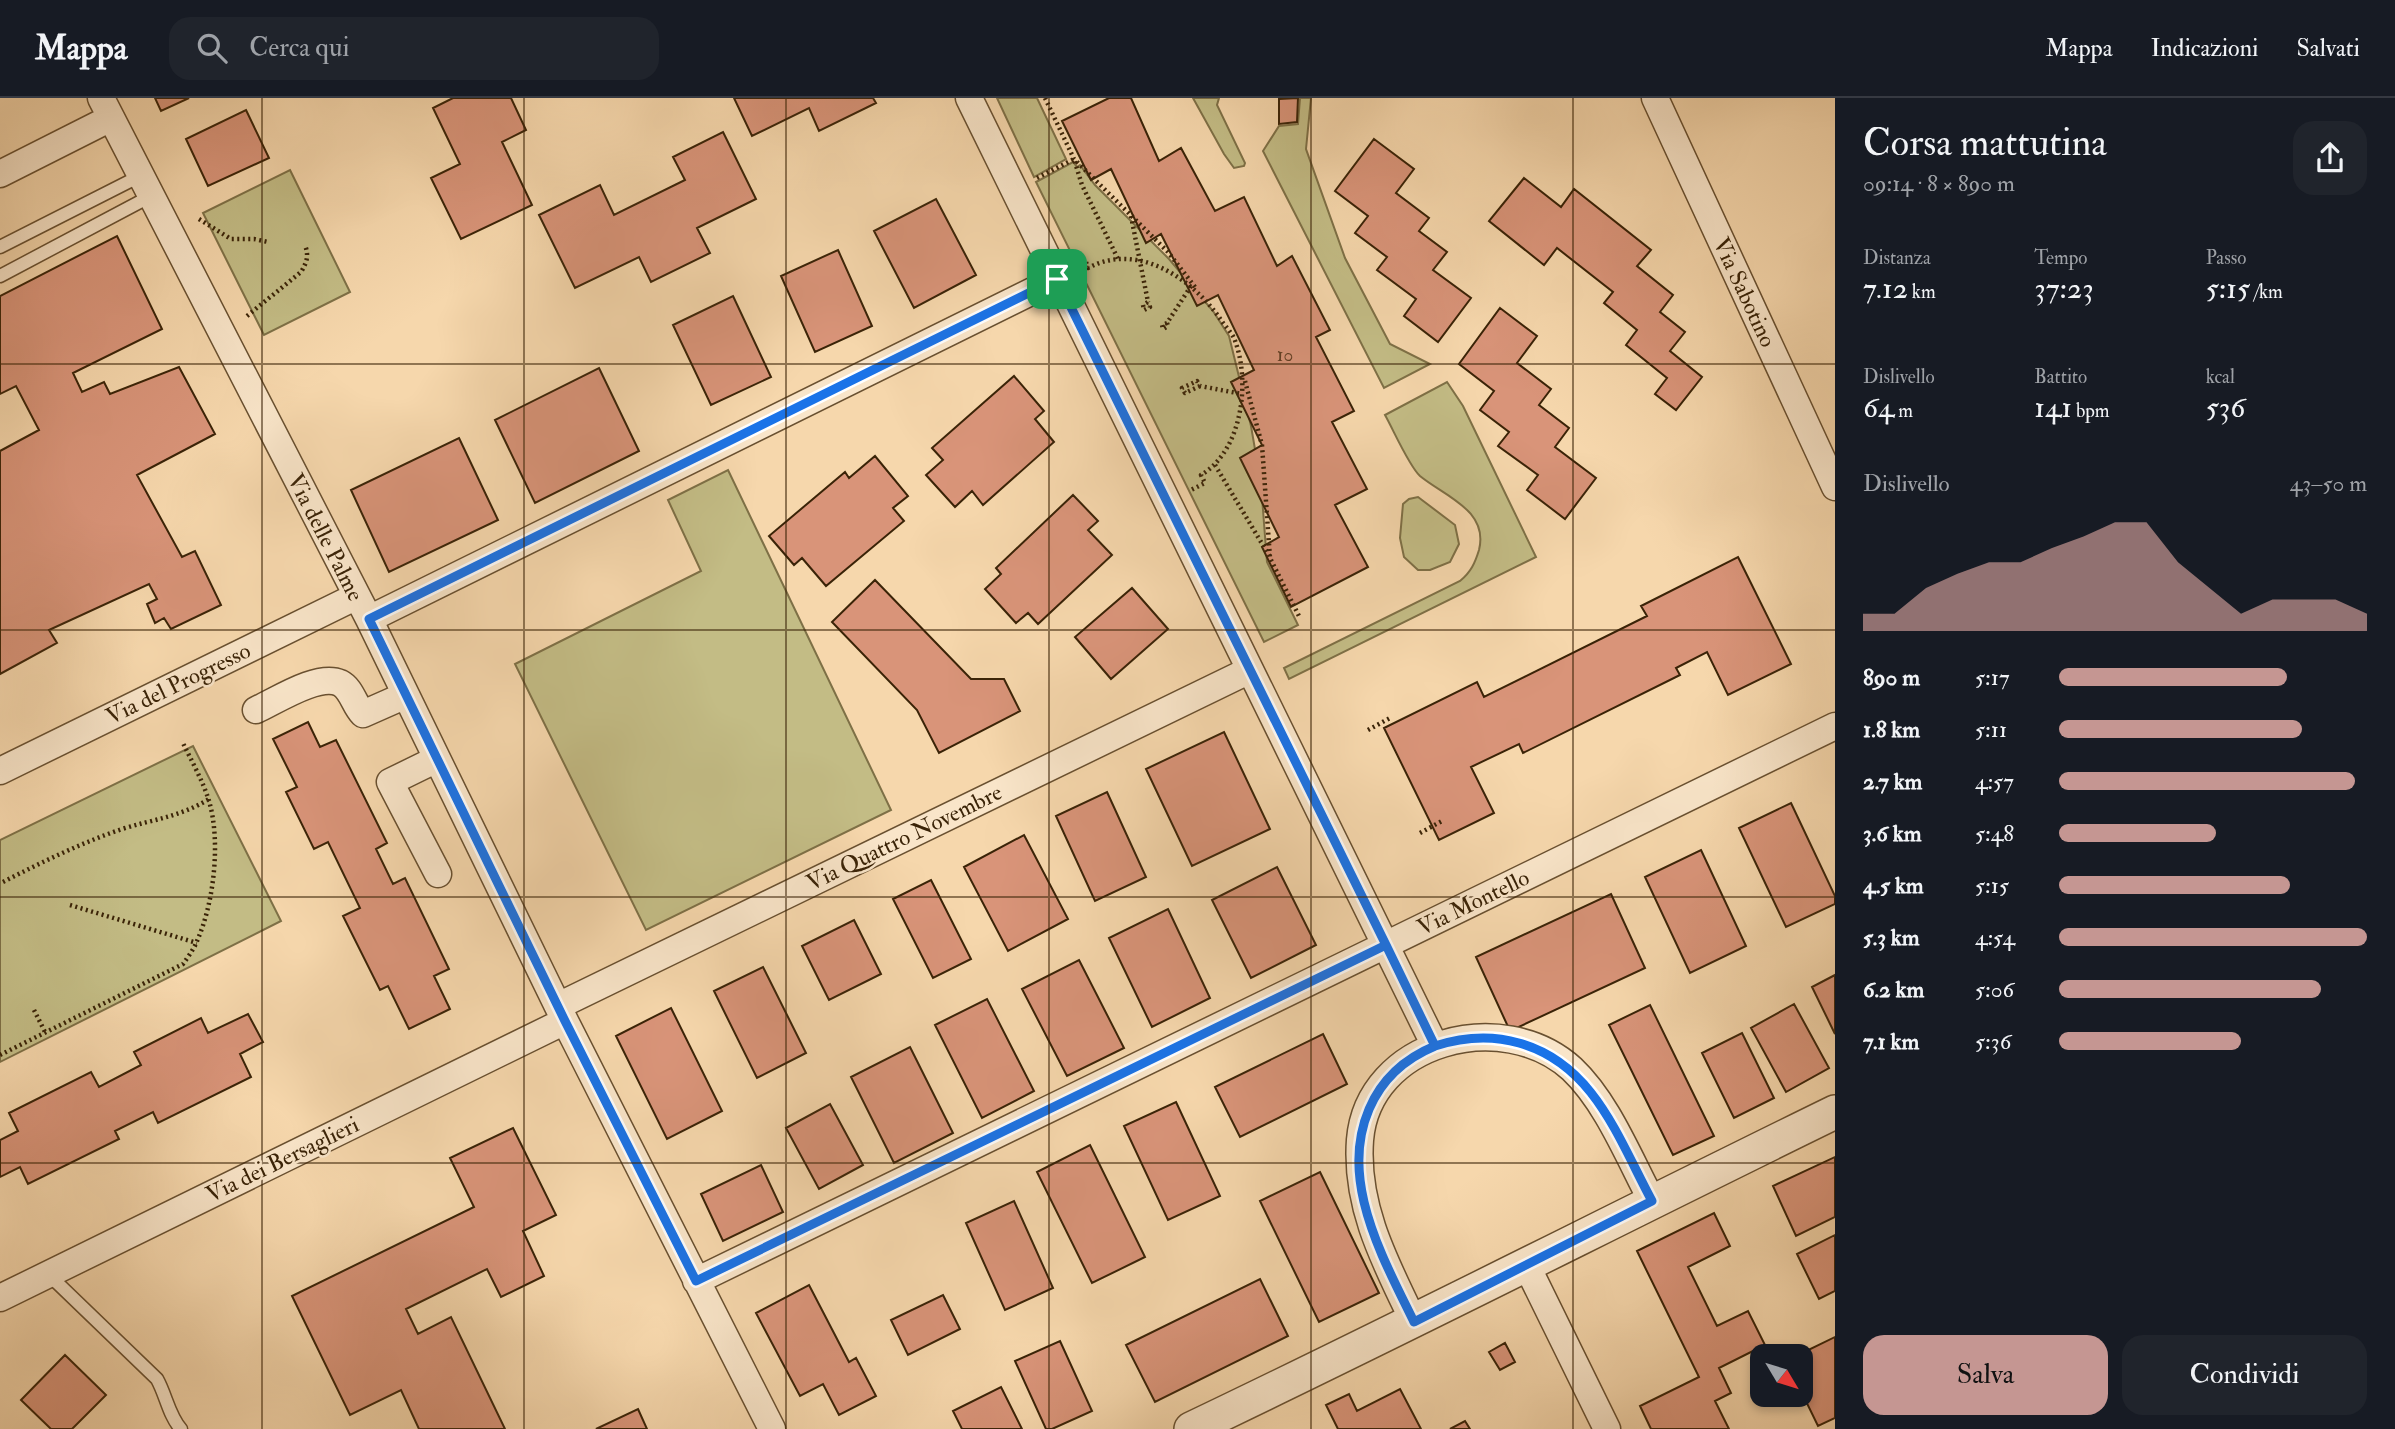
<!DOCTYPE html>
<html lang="it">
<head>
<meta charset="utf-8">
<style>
  body { margin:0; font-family:"IM FELL Double Pica",serif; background:#20242c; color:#f1f3f6; height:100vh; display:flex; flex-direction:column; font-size:26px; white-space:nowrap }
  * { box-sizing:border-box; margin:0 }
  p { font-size:23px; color:#9ea1a6 }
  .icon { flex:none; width:38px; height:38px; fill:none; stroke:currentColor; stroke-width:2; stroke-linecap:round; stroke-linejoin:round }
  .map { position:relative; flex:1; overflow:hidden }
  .details { display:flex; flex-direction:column; background:#171b24; width:560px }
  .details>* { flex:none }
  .needle { width:46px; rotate:128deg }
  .tools { position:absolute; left:1750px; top:1246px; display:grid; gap:14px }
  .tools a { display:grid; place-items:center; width:63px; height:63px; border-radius:14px; background:#171b24; box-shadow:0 4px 10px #0003; font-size:35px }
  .pin { position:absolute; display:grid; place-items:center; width:60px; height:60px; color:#fff; margin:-30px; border-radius:14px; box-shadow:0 4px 10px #0006 }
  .round { display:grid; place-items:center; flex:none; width:74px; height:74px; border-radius:21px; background:#20242c }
  .headline { display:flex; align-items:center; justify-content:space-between; height:119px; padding:0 28px }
  h1 { font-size:38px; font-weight:600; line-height:52px }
  .stats { display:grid; grid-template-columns:repeat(3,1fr); gap:10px; height:119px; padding:7px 28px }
  .stats div { display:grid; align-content:center }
  .stats b { font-size:30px; font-weight:600 }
  .stats small { font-size:19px; font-weight:400 }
  .stats p { font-size:19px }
  .chart { height:196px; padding:14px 28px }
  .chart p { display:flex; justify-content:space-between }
  .chart svg { width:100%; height:126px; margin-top:7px; fill:#c59692; opacity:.7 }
  .primary-button { display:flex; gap:14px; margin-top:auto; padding:14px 28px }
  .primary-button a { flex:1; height:80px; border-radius:21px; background:#c59692; color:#111; font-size:28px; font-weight:600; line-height:80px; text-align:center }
  .primary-button a+a { background:#20242c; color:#f1f3f6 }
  ul { padding:0 28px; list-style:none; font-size:23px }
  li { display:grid; grid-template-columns:112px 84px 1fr; align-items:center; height:52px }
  li i { height:18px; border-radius:9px; background:#c59692 }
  header { display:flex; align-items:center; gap:42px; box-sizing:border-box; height:98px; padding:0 35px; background:#171b24; border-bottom:2px solid #363941 }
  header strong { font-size:33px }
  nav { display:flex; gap:38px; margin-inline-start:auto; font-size:24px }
  .search { width:490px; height:63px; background:#20242c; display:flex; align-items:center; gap:18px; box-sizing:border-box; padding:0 24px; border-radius:21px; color:#9ea1a6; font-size:26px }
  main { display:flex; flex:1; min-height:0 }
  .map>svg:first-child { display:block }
  .green { fill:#c3bc85; stroke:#7e7046; stroke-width:2 }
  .building { fill:#d99479; stroke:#3a2307; stroke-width:2 }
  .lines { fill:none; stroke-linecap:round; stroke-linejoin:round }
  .service-casing { stroke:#695030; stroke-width:15 }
  .minor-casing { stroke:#695030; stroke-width:29 }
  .tertiary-casing { stroke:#695030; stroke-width:36 }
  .path { stroke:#3a2307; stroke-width:4.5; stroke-dasharray:2 3.5; stroke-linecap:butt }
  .service { stroke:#f9e5c9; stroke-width:12 }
  .minor { stroke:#f9e5c9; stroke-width:26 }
  .tertiary { stroke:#f9e5c9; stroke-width:33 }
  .route-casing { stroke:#fff; stroke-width:14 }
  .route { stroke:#1a73e8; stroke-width:9 }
  .grid { fill:none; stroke:#3a2307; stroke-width:2; stroke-opacity:0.55 }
  .labels { text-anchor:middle; stroke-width:5; stroke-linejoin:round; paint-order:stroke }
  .number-label { font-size:19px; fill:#623f24 }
  .street-label { font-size:23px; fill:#3a2307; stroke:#f9e5c9 }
</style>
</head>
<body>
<header>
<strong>Mappa</strong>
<div class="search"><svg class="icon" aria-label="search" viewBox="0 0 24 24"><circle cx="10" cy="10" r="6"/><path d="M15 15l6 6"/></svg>Cerca qui</div>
<nav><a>Mappa</a><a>Indicazioni</a><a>Salvati</a></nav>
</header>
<main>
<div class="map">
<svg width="1835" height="1331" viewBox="0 0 1835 1331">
  <rect width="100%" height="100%" fill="#f6d7ac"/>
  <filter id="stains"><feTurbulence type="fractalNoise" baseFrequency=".00286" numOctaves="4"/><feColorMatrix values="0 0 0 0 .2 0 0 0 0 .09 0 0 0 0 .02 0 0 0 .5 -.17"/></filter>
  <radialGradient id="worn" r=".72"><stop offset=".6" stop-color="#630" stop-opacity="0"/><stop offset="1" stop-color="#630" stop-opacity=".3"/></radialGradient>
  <path class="green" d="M997,0h40l29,61 -32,18z
    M1193,0h26l-2,7 28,58 -1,3 -10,2 -10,-14z
    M1300,0h11l-5,51 39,109 45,86 40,20 -46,24 -121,-237 16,-25 19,-2z
    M1073,64l4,5 3,-2 15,20 74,74 44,52 16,25 22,90 10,58 6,78 31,63 -34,17 -228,-460z
    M290,72l60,122 -86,43 -61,-122z
    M1447,284l16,24 73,151 -247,122 -5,-11 176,-87c11,-9 15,-18 19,-31 10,-40 -35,-54 -59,-74 -11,-10 -27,-47 -35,-61z
    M728,372l163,340 -245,120 -131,-266 186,-93 -33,-71z
    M1418,399l37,28 4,19 -9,18 -20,8h-12l-14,-13 -4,-19 3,-34 6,-5z
    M193,648l88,175 -281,141v-222z"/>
  <path class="building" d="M155,0h34l-28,13z
    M453,0h58l15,32 -24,12 30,63 -71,34 -30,-61 29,-14 -27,-56z
    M734,0h139l3,5 -57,28 -10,-23 -57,28z
    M1109,0h22l28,63 22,-13 34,63 29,-14 33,69 15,-10 38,74 -14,7 38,74 -22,11 35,67 -32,16 33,62 -77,40 -29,-60 17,-10 -39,-79 22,-13 -31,-63 23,-12 -36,-75 -21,11 -36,-72 -15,9 -35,-74 -20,11 -29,-59z
    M1298,0l-1,24 -18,2v-25z
    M246,12l23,48 -61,28 -22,-47z
    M723,34l33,67 -59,29 13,25 -59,29 -12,-25 -64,31 -36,-73 61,-30 14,30 71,-35 -12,-23z
    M1374,41l40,30 -18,24 33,25 -10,13 28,21 -14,18 38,28 -33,44 -34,-26 12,-17 -39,-29 10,-13 -32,-24 13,-17 -33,-25z
    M1524,80l37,29 13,-18 77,61 -14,16 36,29 -13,17 25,20 -15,19 32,26 -26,33 -21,-16 12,-16 -41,-33 11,-15 -33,-27 9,-11 -56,-44 -13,17 -55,-44z
    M936,101l40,76 -62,33 -40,-77z
    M117,138l45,93 -89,44 9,19 22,-10 6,12 69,-27 36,67 -78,41 45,82 13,-6 26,54 -50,24 -7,-11 -9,5 -8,-19 10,-5 -8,-15 -100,46 8,13 -57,31v-223l39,-21 -23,-44 -16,8v-98z
    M838,152l34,76 -57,26 -34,-76z
    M733,198l38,81 -60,28 -38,-80z
    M1500,210l37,28 -20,27 34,26 -12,16 30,23 -14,19 41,31 -31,41 -38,-29 11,-15 -40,-29 11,-14 -29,-22 14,-19 -35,-27z
    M599,270l40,83 -104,52 -40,-83z
    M1014,278l30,35 -9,8 19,23 -71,63 -11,-14 -17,16 -29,-32 17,-15 -11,-12z
    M459,340l39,82 -109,52 -38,-82z
    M875,358l33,40 -15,12 11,13 -78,65 -24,-28 -8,7 -25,-29 76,-64 4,6z
    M1073,397l25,26 -10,9 24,25 -74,69 -10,-11 -12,10 -31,-34 16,-15 -5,-6z
    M1738,459l53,107 -63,31 -21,-43 -31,16 4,7 -157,78 -4,-9 -48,23 23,46 -55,27 -55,-112 93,-46 7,15 163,-81 -6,-10z
    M875,482l96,99h33l16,32 -81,42 -22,-43 -85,-88z
    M1132,490l36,41 -57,50 -36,-42z
    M308,624l12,25 16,-7 51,103 -11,6 17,35 12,-6 44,91 -15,7 16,33 -41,20 -21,-43 -8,4 -37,-74 17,-8 -32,-66 -14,7 -28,-57 11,-5 -24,-48z
    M1224,634l46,97 -78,37 -46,-97z
    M1107,694l39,85 -51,24 -39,-85z
    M1791,705l44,93v8l-49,23 -47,-99z
    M1024,737l44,84 -60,32 -44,-84z
    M1701,752l45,96 -56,27 -45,-96z
    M1277,769l39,78 -65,33 -39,-78z
    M931,782l40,79 -38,19 -40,-79z
    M1611,796l34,74 -135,63 -34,-74z
    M1168,811l42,89 -58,29 -43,-89z
    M854,822l27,54 -52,26 -27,-54z
    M1079,862l45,88 -57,28 -45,-87z
    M763,869l43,86 -49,25 -43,-87z
    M1835,877v59l-23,-47z
    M987,901l47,92 -52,27 -47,-93z
    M1794,906l35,64 -43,24 -35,-64z
    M1650,907l64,131 -41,19 -64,-130z
    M671,910l51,103 -55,28 -51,-103z
    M248,916l15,28 -23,12 11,23 -93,46 -5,-11 -38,19 4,8 -91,45 -8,-17 -20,10v-37l18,-9 -9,-18 82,-41 8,15 42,-22 -7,-13 67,-34 7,15z
    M1742,935l32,65 -40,20 -32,-65z
    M1323,936l24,50 -107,53 -25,-50z
    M910,949l43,86 -59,30 -43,-86z
    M1176,1004l44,94 -52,24 -44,-94z
    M830,1006l33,61 -44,24 -33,-61z
    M513,1030l43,87 -33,16 21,45 -43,21 -14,-28 -81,40 12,25 33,-17 54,112h-86l-18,-39 -51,25 -58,-119 182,-89 -24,-49z
    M1090,1047l55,112 -53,26 -55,-111z
    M1835,1059v60l-39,19 -23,-50z
    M761,1067l22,47 -60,29 -22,-47z
    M1320,1074l59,121 -60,29 -59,-121z
    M1014,1103l39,87 -48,22 -39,-87z
    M1714,1115l16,33 -42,21 29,59 31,-15 17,34 -46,23 12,25 -16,8 14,28h-78l-11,-23 59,-29 -62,-126z
    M1835,1137v56l-16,8 -22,-45z
    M1260,1181l28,57 -133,66 -29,-57z
    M809,1187l40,77 7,-4 20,38 -37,19 -16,-31 -23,12 -44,-83z
    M943,1197l17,34 -52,26 -17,-35z
    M1835,1239v81l-17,8 -17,-35v-35h-5z
    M1060,1243l32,70 -40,18h-6l-31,-68z
    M1505,1245l10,19 -15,8 -11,-18z
    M65,1257l41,40 -34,34h-21l-30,-29z
    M1001,1289l21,42h-60l-9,-18z
    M1400,1291l21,40h-83l-12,-24 23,-11 8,17z
    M638,1311l9,20h-51z
    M1465,1323l5,8h-20z"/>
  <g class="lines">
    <defs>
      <path id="service" d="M0,149l140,-71
        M0,178l151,-80
        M47,1175l110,106c9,16 12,37 24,50"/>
      <path id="minor" d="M101,0l268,521 196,402 207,408
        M969,0l466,948
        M1655,0l180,389
        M0,76l111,-56
        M369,521l688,-340
        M256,612c20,-9 62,-37 84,-27 12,6 14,22 23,31l43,-19
        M437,661l-47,23 48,92
        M0,673l357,-175
        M558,908l692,-336
        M1526,1166l81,165
        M696,1183l1139,-555
        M0,1200l565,-277
        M1414,1224c-28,-58 -59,-115 -54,-182 8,-99 143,-134 212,-71 35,33 57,89 80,132"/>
      <path id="tertiary" d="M1191,1331c216,-103 429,-212 644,-317"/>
    </defs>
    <use href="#service" class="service-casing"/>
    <use href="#minor" class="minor-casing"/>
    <use href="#tertiary" class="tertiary-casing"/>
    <path class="path" d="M1045,0l29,61 94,93 27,35
      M1037,80l37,-19 8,26 36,74
      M1131,118l17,86 -5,3 1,5 6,-3 -2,-5
      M199,121l32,20h23l14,3
      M1081,166l5,-2 2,6c50,-27 105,11 133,52 4,6 10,12 13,18 17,42 9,112 -33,137l4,8 -14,7
      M247,218l54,-44c6,-10 8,-16 4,-27
      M1167,225l1,3 -5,3 -1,-4 5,-2 24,-37
      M1245,283l17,64 8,113 29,58
      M1200,288l-15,7 -3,-5 15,-7 3,5 42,8
      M1215,367l55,92
      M1368,632l22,-12
      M1420,735l22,-12
      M3,784c39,-20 78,-39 119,-53 32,-10 58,-12 87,-30
      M70,807l127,38
      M34,912l11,22
      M0,957l183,-91c5,-7 11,-15 14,-23 17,-38 24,-100 12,-140 -6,-20 -18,-41 -27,-60"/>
    <use href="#service" class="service"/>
    <use href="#minor" class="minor"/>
    <use href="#tertiary" class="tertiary"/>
  </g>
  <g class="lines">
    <defs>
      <path id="route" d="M1057,181l-688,340 196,402 131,260 690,-336 49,101c-65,27 -87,89 -71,156 10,42 31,81 50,120l238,-121c-34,-63 -58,-137 -133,-158 -28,-8 -56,-6 -84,3l-49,-101 -329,-666"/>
    </defs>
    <use href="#route" class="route-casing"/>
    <use href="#route" class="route"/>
  </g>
  <path class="grid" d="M262,0v1331M524,0v1331M786,0v1331M1049,0v1331M1311,0v1331M1573,0v1331M0,266h1835M0,532h1835M0,799h1835M0,1065h1835"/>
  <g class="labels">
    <g class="number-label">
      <text x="1285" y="263">10</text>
    </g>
    <g class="street-label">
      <text transform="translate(1745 194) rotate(65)" y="8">Via Sabotino</text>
      <text transform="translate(326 439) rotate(63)" y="8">Via delle Palme</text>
      <text transform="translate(178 585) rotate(-26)" y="8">Via del Progresso</text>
      <text transform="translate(904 739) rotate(-26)" y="8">Via Quattro Novembre</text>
      <text transform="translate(1473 804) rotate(-26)" y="8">Via Montello</text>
      <text transform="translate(282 1061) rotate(-26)" y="8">Via dei Bersaglieri</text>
    </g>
  </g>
  <rect width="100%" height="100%" filter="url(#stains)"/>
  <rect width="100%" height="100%" fill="url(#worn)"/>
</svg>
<div class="tools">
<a><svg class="needle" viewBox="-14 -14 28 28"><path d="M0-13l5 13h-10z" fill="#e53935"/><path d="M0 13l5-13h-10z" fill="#9ea1a6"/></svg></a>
</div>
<div class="pin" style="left:1057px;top:181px;background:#1e9e55"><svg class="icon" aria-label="arrive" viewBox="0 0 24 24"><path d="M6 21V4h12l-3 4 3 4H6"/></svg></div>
</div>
<section class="details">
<div class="headline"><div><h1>Corsa mattutina</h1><p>09:14 · 8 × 890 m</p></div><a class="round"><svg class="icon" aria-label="share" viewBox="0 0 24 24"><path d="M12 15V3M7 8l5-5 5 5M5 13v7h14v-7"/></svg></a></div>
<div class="stats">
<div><p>Distanza</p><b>7.12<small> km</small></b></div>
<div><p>Tempo</p><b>37:23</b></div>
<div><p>Passo</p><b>5:15<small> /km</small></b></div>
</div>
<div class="stats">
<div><p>Dislivello</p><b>64<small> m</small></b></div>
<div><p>Battito</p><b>141<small> bpm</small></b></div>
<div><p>kcal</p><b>536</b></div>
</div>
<div class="chart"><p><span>Dislivello</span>43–50 m</p>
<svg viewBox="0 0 160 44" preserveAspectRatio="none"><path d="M0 44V38L10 38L20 29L30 24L40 20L50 20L60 15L70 11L80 6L90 6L100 20L110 29L120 38L130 33L140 33L150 33L160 38V44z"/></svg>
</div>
<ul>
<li><b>890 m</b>5:17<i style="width:74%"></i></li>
<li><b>1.8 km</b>5:11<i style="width:79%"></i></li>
<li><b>2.7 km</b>4:57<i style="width:96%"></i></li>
<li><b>3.6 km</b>5:48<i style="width:51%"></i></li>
<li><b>4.5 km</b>5:15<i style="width:75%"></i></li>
<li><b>5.3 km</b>4:54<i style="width:100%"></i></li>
<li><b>6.2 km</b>5:06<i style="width:85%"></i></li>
<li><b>7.1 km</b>5:36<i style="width:59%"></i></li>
</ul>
<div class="primary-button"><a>Salva</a><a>Condividi</a></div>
</section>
</main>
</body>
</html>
